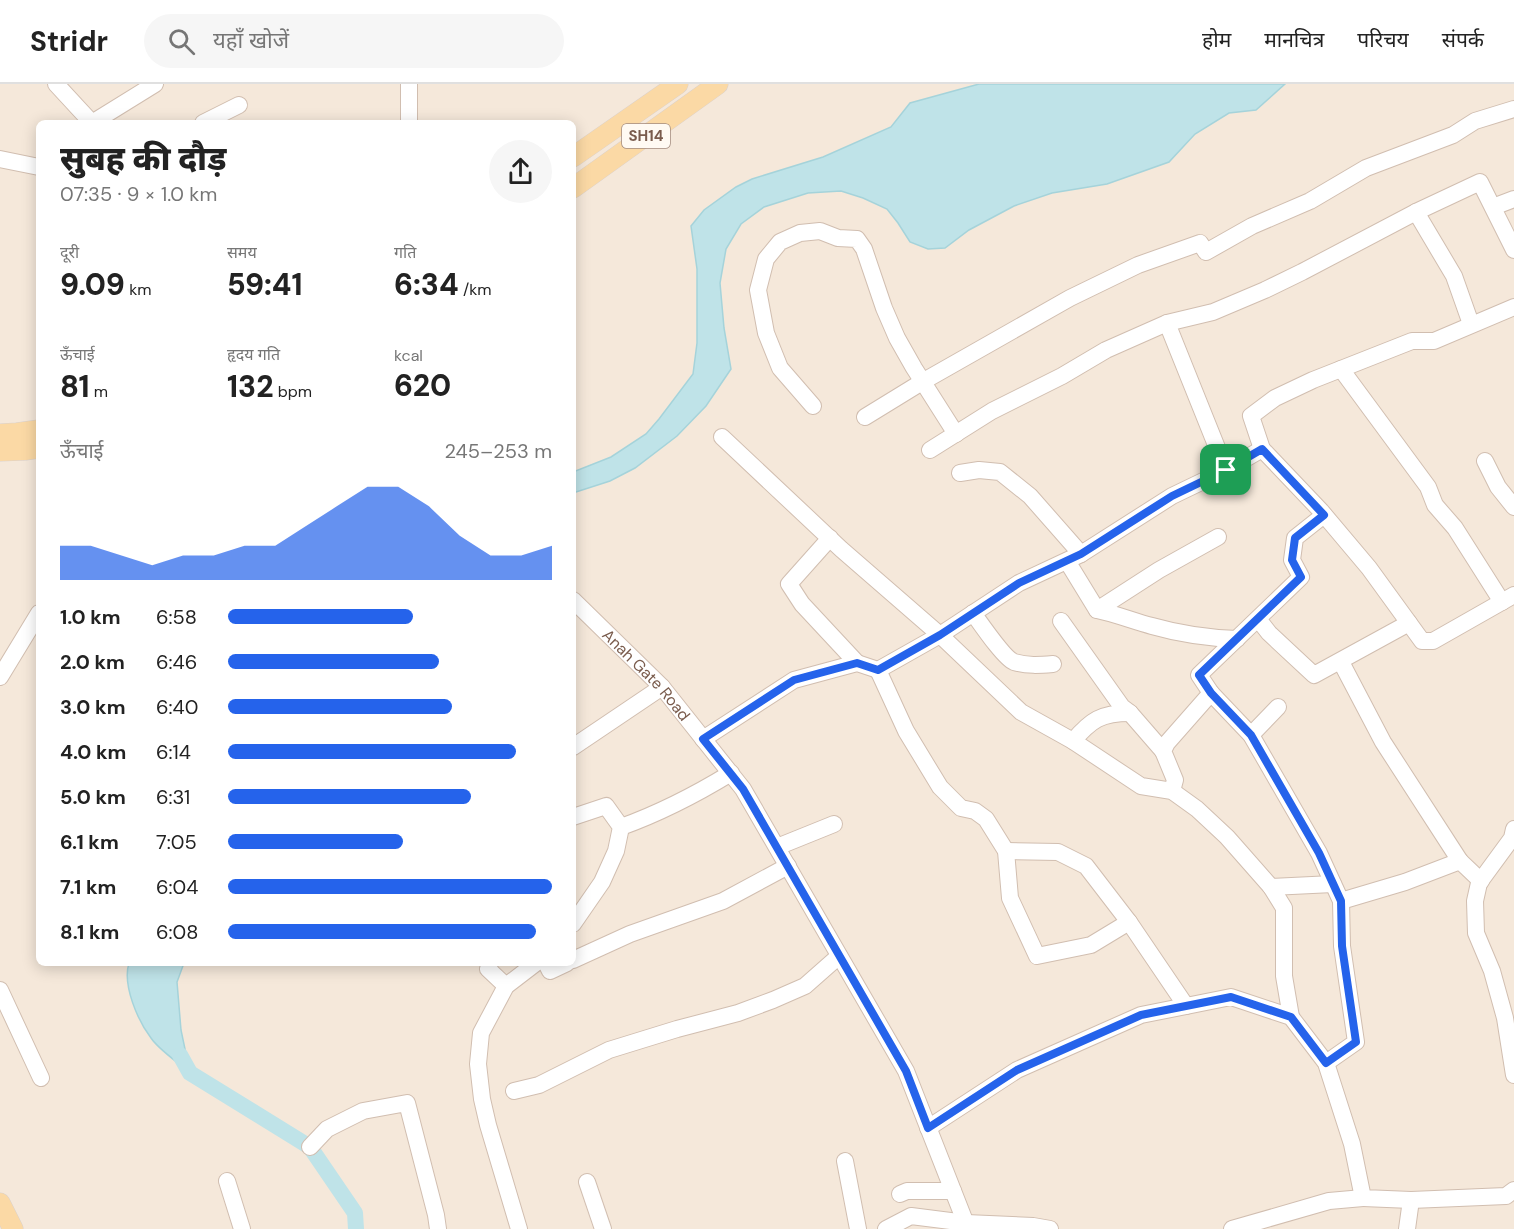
<!DOCTYPE html>
<html lang="hi">
<head>
<meta charset="utf-8">
<style>
  body { margin:0; font-family:"DM Sans","Noto Sans Devanagari",sans-serif; background:#f6f6f6; color:#222; height:100vh; display:flex; flex-direction:column; font-size:22px; white-space:nowrap }
  * { box-sizing:border-box; margin:0 }
  p { font-size:20px; color:#767676 }
  .icon { flex:none; width:33px; height:33px; fill:none; stroke:currentColor; stroke-width:2; stroke-linecap:round; stroke-linejoin:round }
  .map { position:relative; flex:1; overflow:hidden }
  .panel { position:absolute; left:36px; top:36px; width:540px; height:846px; display:flex; flex-direction:column; background:#fff; border-radius:9px; box-shadow:0 3px 15px #0003 }
  .panel>* { flex:none }
  .pin { position:absolute; display:grid; place-items:center; width:51px; height:51px; color:#fff; margin:-26px; border-radius:12px; box-shadow:0 3px 9px #0006 }
  .round { display:grid; place-items:center; flex:none; width:63px; height:63px; border-radius:32px; background:#f6f6f6 }
  .overview { display:flex; align-items:center; justify-content:space-between; height:102px; padding:0 24px }
  h1 { font-size:33px; font-weight:800; line-height:45px }
  .metrics { display:grid; grid-template-columns:repeat(3,1fr); gap:9px; height:102px; padding:6px 24px }
  .metrics div { display:grid; align-content:center }
  .metrics b { font-size:30px; font-weight:800 }
  .metrics small { font-size:16px; font-weight:400 }
  .metrics p { font-size:16px }
  .chart { height:168px; padding:12px 24px }
  .chart p { display:flex; justify-content:space-between }
  .chart svg { width:100%; height:108px; margin-top:6px; fill:#2563eb; opacity:.7 }
  ul { padding:0 24px; list-style:none; font-size:20px }
  li { display:grid; grid-template-columns:96px 72px 1fr; align-items:center; height:45px }
  li i { height:15px; border-radius:8px; background:#2563eb }
  header { display:flex; align-items:center; gap:36px; box-sizing:border-box; height:84px; padding:0 30px; background:#fff; border-bottom:2px solid #e0e0e0 }
  header strong { font-size:28px }
  nav { display:flex; gap:33px; margin-inline-start:auto; font-size:21px }
  .search { width:420px; height:54px; background:#f6f6f6; display:flex; align-items:center; gap:15px; box-sizing:border-box; padding:0 21px; border-radius:33px; color:#767676; font-size:22px }
  .map>svg:first-child { display:block }
  .residential { fill:#f5e8da; fill-rule:evenodd }
  .water { fill:#bfe3e8; stroke:#a5d3da; stroke-width:1.5 }
  .lines { fill:none; stroke-linecap:round; stroke-linejoin:round }
  .canal { stroke:#bfe3e8; stroke-width:16 }
  .minor-casing { stroke:#d1beb0; stroke-width:18 }
  .major-casing { stroke:#dad1cd; stroke-width:21 }
  .minor { stroke:#fff; stroke-width:16 }
  .major { stroke:#fbd9a5; stroke-width:20 }
  .route-casing { stroke:#fff; stroke-width:12 }
  .route { stroke:#2563eb; stroke-width:8 }
  .labels { text-anchor:middle; stroke-width:5; stroke-linejoin:round; paint-order:stroke }
  .shield { fill:#fffaf3; stroke:#a28b7f; stroke-width:1.5 }
  .shield-label { font-size:15px; font-weight:bold; fill:#7a5c4d }
  .street-label { font-size:16px; fill:#7a5c4d; stroke:#fffaf3 }
</style>
</head>
<body>
<header>
<strong>Stridr</strong>
<div class="search"><svg class="icon" aria-label="search" viewBox="0 0 24 24"><circle cx="10" cy="10" r="6"/><path d="M15 15l6 6"/></svg>यहाँ खोजें</div>
<nav><a>होम</a><a>मानचित्र</a><a>परिचय</a><a>संपर्क</a></nav>
</header>
<div class="map">
<svg width="1514" height="1145" viewBox="0 0 1514 1145">
  <rect width="100%" height="100%" fill="#fdf6ec"/>
  <path class="residential" d="M0,0h1514v1145h-1514zM39,39h534v840h-534z"/>
  <path class="water" d="M979,0h306l-29,26 -27,3 -34,21 -26,28 -62,22 -55,9 -38,13 -45,24 -24,18 -17,1 -18,-7 -12,-19 -11,-14 -24,-11 -22,-7 -33,2 -44,14 -23,17 -15,25 -6,34 4,45 7,41 -25,37 -29,30 -42,32 -25,13 -37,12v-21l38,-15 35,-23 13,-15 34,-45 4,-31v-74l-6,-43 13,-16 32,-23 16,-8 71,-22 68,-30 19,-24z
    M129,879h55l-7,19 4,48 9,43c-11,-10 -31,-23 -39,-35 -13,-17 -29,-53 -22,-75z"/>
  <g class="lines">
    <path class="canal" d="M180,971l10,18 120,74 45,66 1,16"/>
    <defs>
      <g id="minor">
        <path d="M56,0l36,39"/>
        <path d="M409,0v39"/>
        <path d="M92,39l63,-39"/>
        <path d="M203,39l36,-18"/>
        <path d="M0,75l39,8"/>
        <path d="M1493,123l21,-8"/>
        <path d="M1416,128l38,64 17,48"/>
        <path d="M1514,223l-80,34h-22l-99,39 -38,18 -24,18 11,33 59,62 48,57 53,73h11l81,-46"/>
        <path d="M1167,239l59,147"/>
        <path d="M1341,285l87,118 7,18 20,23 47,74"/>
        <path d="M813,322l-33,-38 -14,-35 -8,-43 8,-31 14,-17 20,-9 20,-2 18,7 19,1 7,10 20,59 13,30 17,30 42,66"/>
        <path d="M865,333l57,-35 148,-84 68,-33 62,-22 6,9 46,-26 58,-25 56,-33 87,-33 22,-14 39,-12"/>
        <path d="M722,353l119,112 99,86 81,77 52,29 68,45 31,5 25,18 30,28 44,50 13,21v68l7,41"/>
        <path d="M930,366l62,-39 70,-35 44,-26 61,-27 46,-11 52,-22 37,-18 114,-60 64,-30 34,68"/>
        <path d="M1485,377l13,26 16,20"/>
        <path d="M960,389l19,-3 21,2 30,24 51,58"/>
        <path d="M830,454l-41,46 13,20 55,59"/>
        <path d="M1067,477l30,49c19,4 36,11 55,16 28,8 56,12 85,13"/>
        <path id="s1" d="M573,516l89,87 81,102 163,282 62,158"/>
        <path d="M1097,526l62,-40 59,-33"/>
        <path d="M973,529c8,11 31,45 41,49 13,4 26,3 39,2"/>
        <path d="M1258,535l11,14 45,42 95,-52"/>
        <path d="M1061,537l61,86 8,6 33,38"/>
        <path d="M1341,578l42,80 77,119"/>
        <path d="M878,586l28,61 34,56 21,21 14,3 11,8 20,32 4,47 27,58 54,-11 38,-23"/>
        <path d="M0,593l39,-64"/>
        <path d="M1211,609l40,42 68,118 22,48 1,45 14,96 -30,21"/>
        <path d="M1251,651l27,-28"/>
        <path d="M703,655l91,-59 63,-17 21,7 62,-35 79,-52 62,-29 91,-58 54,-26 36,-21"/>
        <path d="M1073,657c18,-21 28,-28 57,-28"/>
        <path d="M573,663l89,-60"/>
        <path d="M1172,707l3,-11 -12,-29 4,-8 44,-50 -12,-18 102,-98 -9,-17 3,-22 29,-23"/>
        <path d="M573,733l33,-11 15,21 -5,24 -14,31 -29,42"/>
        <path d="M621,743c39,-14 74,-32 110,-54"/>
        <path d="M1514,745l-2,9 -33,45 -4,18 1,32 16,38 13,47 9,57"/>
        <path d="M777,763l57,-23"/>
        <path d="M1006,767l52,1 28,14 43,56 57,84"/>
        <path d="M1271,803l62,-3"/>
        <path d="M1341,817l64,-19 55,-21 21,20"/>
        <path d="M573,876l57,-26 93,-33 65,-35"/>
        <path d="M490,879l-2,6 18,17"/>
        <path d="M546,879l4,8 17,-8"/>
        <path d="M0,906l41,88"/>
        <path d="M514,1007l25,-6 70,-35 68,-21 61,-16 35,-13 32,-14 34,-30"/>
        <path d="M928,1044l89,-58 124,-55 90,-18 60,20 35,46 26,81 11,54 48,2 95,-4 8,-6"/>
        <path d="M310,1063l17,-18 36,-18 44,-8 29,112 2,14"/>
        <path d="M845,1077l13,68"/>
        <path d="M227,1097l15,48"/>
        <path d="M587,1098l16,47"/>
        <path d="M900,1110l7,-3h46"/>
        <path d="M519,1145l-31,-104 -6,-26 -4,-35 3,-31 25,-47 30,-23"/>
        <path d="M886,1145l25,-13 55,7 67,3 17,3"/>
        <path d="M1232,1145l97,-28 34,-3"/>
        <path d="M1407,1145l4,-29"/>
      </g>
      <path id="major" d="M573,73l105,-73
        M573,104l145,-104
        M0,350l17,-1 22,-3
        M0,367l25,-1 14,-2
        M0,1119l13,26"/>
    </defs>
    <use href="#minor" class="minor-casing"/>
    <use href="#major" class="major-casing"/>
    <use href="#minor" class="minor"/>
    <use href="#major" class="major"/>
  </g>
  <g class="lines">
    <defs>
      <path id="route" d="M1262,365l62,66 -29,23 -3,22 9,17 -102,98 12,18 40,42 68,118 22,48 1,45 14,96 -30,21 -35,-46 -60,-20 -90,18 -124,55 -89,58 -22,-57 -163,-282 -40,-50 91,-59 63,-17 21,7 62,-35 79,-52 62,-29 91,-58 54,-26z"/>
    </defs>
    <use href="#route" class="route-casing"/>
    <use href="#route" class="route"/>
  </g>
  <g class="labels">
    <rect class="shield" x="622" y="40" width="48" height="24" rx="4.5"/>
    <g class="shield-label">
      <text x="646" y="57">SH14</text>
    </g>
    <g class="street-label">
      <text dy="6" stroke="none"><textPath href="#s1" startOffset="105">Anah Gate Road</textPath></text>
    </g>
  </g>
</svg>
<div class="pin" style="left:1226px;top:386px;background:#1e9e55"><svg class="icon" aria-label="arrive" viewBox="0 0 24 24"><path d="M6 21V4h12l-3 4 3 4H6"/></svg></div>
<section class="panel">
<div class="overview"><div><h1>सुबह की दौड़</h1><p>07:35 · 9 × 1.0 km</p></div><a class="round"><svg class="icon" aria-label="share" viewBox="0 0 24 24"><path d="M12 15V3M7 8l5-5 5 5M5 13v7h14v-7"/></svg></a></div>
<div class="metrics">
<div><p>दूरी</p><b>9.09<small> km</small></b></div>
<div><p>समय</p><b>59:41</b></div>
<div><p>गति</p><b>6:34<small> /km</small></b></div>
</div>
<div class="metrics">
<div><p>ऊँचाई</p><b>81<small> m</small></b></div>
<div><p>हृदय गति</p><b>132<small> bpm</small></b></div>
<div><p>kcal</p><b>620</b></div>
</div>
<div class="chart"><p><span>ऊँचाई</span>245–253 m</p>
<svg viewBox="0 0 160 44" preserveAspectRatio="none"><path d="M0 44V30L10 30L20 34L30 38L40 34L50 34L60 30L70 30L80 22L90 14L100 6L110 6L120 14L130 26L140 34L150 34L160 30V44z"/></svg>
</div>
<ul>
<li><b>1.0 km</b>6:58<i style="width:57%"></i></li>
<li><b>2.0 km</b>6:46<i style="width:65%"></i></li>
<li><b>3.0 km</b>6:40<i style="width:69%"></i></li>
<li><b>4.0 km</b>6:14<i style="width:89%"></i></li>
<li><b>5.0 km</b>6:31<i style="width:75%"></i></li>
<li><b>6.1 km</b>7:05<i style="width:54%"></i></li>
<li><b>7.1 km</b>6:04<i style="width:100%"></i></li>
<li><b>8.1 km</b>6:08<i style="width:95%"></i></li>
</ul>
</section>
</div>
</body>
</html>
